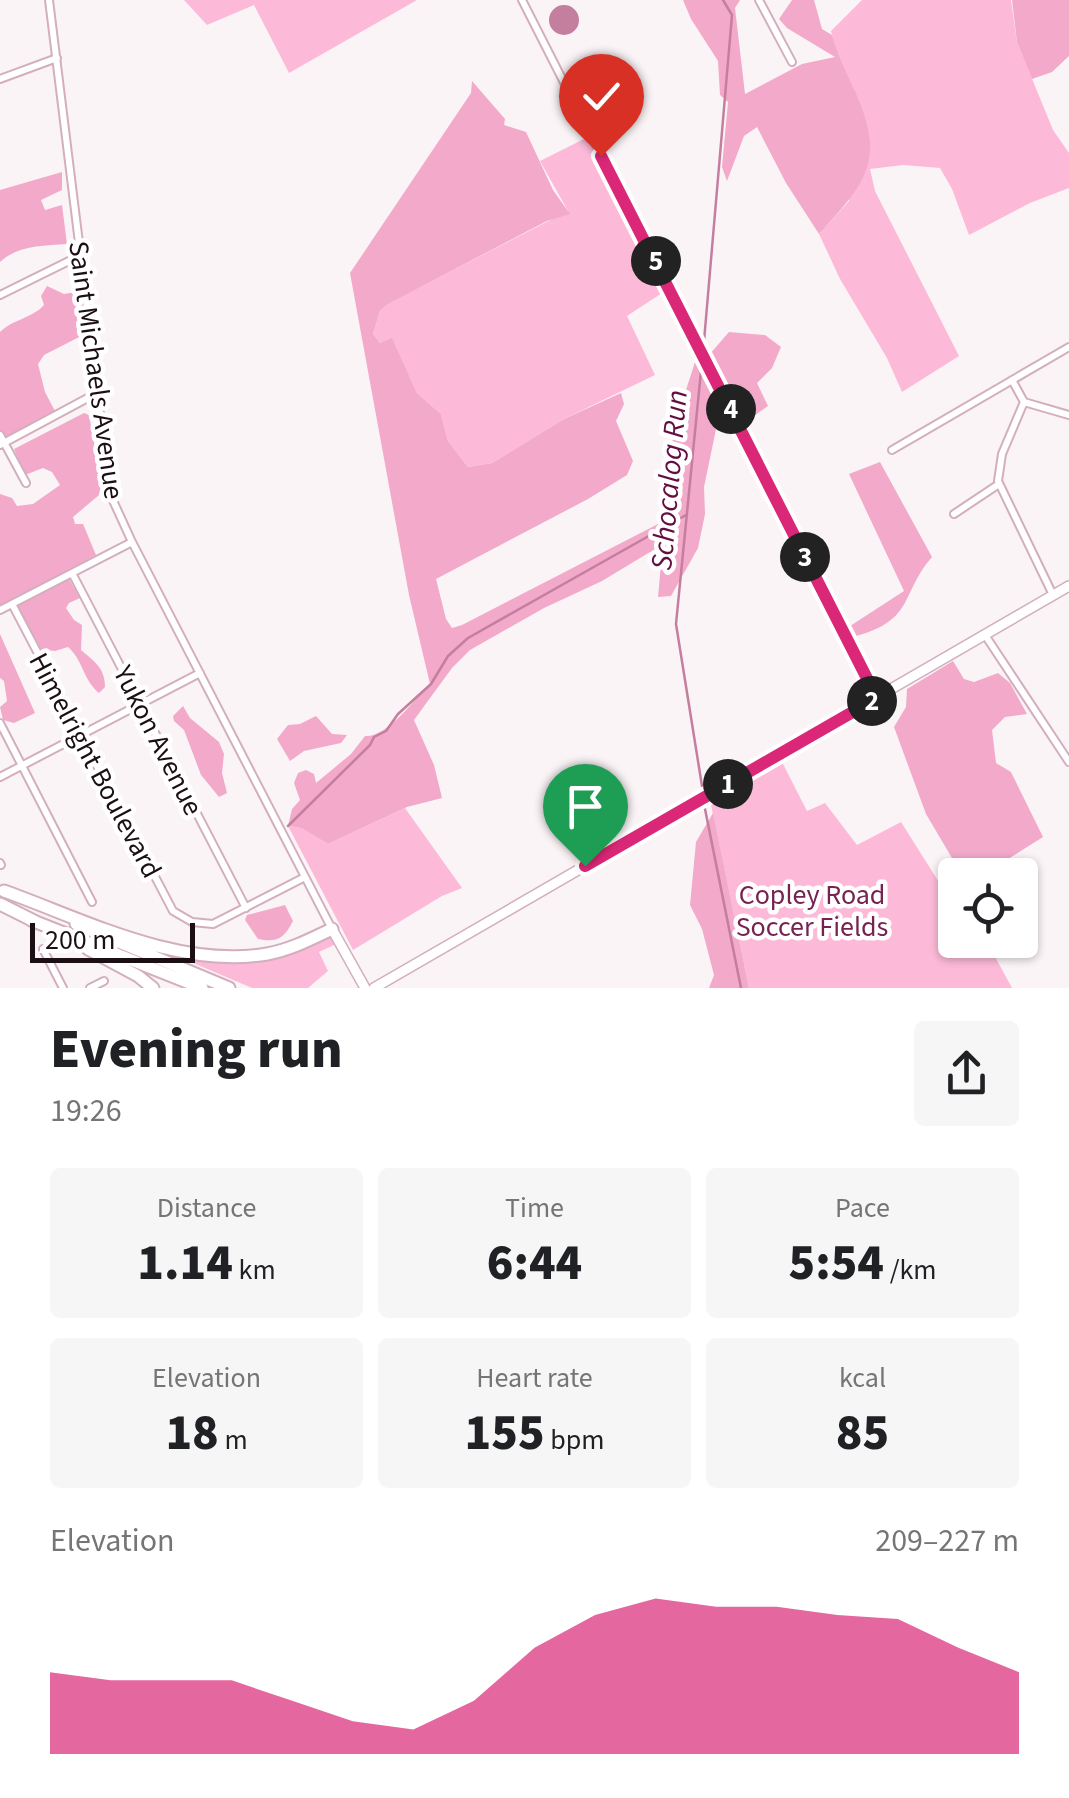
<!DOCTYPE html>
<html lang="en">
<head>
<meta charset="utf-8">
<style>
  body { margin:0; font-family:"Source Sans 3",sans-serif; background:#f6f6f6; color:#202124; height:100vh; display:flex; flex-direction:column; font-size:38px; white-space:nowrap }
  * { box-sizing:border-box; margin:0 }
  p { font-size:32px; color:#757577 }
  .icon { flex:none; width:55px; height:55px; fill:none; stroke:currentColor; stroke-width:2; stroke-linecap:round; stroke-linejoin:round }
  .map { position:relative; height:988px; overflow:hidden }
  .sheet { display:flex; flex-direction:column; background:#fff; flex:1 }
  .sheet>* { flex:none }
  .buttons { position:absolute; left:938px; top:858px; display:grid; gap:20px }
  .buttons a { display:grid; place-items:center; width:100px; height:100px; border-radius:10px; background:#fff; box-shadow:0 2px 8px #0004; font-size:50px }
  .scale { position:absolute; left:30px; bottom:25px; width:165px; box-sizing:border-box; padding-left:10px; border:5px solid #1b0e14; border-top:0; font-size:28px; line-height:35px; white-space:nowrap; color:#1b0e14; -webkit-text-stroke:8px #fff; paint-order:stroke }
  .pin { position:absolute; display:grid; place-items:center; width:85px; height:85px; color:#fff; margin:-102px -42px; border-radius:50% 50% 50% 0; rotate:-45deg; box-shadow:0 0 10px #0007 }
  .pin .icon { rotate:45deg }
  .km { position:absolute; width:50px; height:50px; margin:-25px; border-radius:50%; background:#222; color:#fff; font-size:28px; line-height:50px; text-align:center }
  .round { display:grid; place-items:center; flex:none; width:105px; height:105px; border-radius:10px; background:#f6f6f6 }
  .overview { display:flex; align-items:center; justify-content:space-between; height:170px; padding:0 50px }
  h1 { font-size:55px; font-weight:800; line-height:75px }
  .stats { display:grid; grid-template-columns:repeat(3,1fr); gap:15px; height:170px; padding:10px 50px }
  .stats div { display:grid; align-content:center; border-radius:10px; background:#f6f6f6; text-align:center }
  .stats b { font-size:50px; font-weight:800 }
  .stats small { font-size:28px; font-weight:400 }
  .stats p { font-size:28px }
  .chart { height:280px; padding:20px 50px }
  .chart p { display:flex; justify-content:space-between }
  .chart svg { width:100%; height:180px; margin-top:10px; fill:#db2777; opacity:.7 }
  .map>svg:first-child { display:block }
  .green { fill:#fcbad8 }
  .forest { fill:#f2a9ca }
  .water { fill:#c47e9e }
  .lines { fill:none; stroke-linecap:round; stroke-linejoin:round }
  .stream { stroke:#c47e9e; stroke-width:2.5 }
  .minor-casing { stroke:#d3afbe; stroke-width:10 }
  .major-casing { stroke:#d3afbe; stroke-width:12 }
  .highway-casing { stroke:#d3afbe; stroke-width:15 }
  .minor { stroke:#fff; stroke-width:6 }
  .major { stroke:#fff; stroke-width:9 }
  .highway { stroke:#fff; stroke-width:11 }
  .route-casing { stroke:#fff; stroke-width:20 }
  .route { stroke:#db2777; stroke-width:12 }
  .labels { text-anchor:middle; stroke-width:9; stroke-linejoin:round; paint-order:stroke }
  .street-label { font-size:28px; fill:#1b0e14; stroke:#fff }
  .park-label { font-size:28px; fill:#762350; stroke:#fff }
  .water-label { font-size:30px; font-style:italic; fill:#630e40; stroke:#fff }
</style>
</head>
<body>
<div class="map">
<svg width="1069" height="988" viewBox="0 0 1069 988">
  <rect width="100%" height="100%" fill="#fbf4f7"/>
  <path class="green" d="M184,0h233l-128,73 -35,-68 -47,20z
    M862,0h149l6,42 36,88 16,23v35l-39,15 -61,32 -17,-46 -12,-21 -37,-3 -33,4 5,22 84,165 -57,36 -15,-34 -47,-79 -21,-45 30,-33 5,-112 -17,-32 -6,-26z
    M588,137l74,156 -35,23 28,59 -91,44 -72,44 -24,4 -20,-26 -7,-27 -24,-21 -25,-54 -12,4 -7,-9 7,-23 5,-6 183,-94 -28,-50z
    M781,760l26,51 18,-8 32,42 44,-23 41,65 13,1v52h31l26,48h-263l-39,-188z
    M405,808l57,80 -20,8 -89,54 -65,-124 13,2 27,16z
    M326,935l7,3 3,6 -17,8 9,19 -20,17h-56l-80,-34 58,6z"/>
  <path class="forest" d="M683,0h57l-5,8 10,86 57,-30 33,-7 -48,-29 -8,-9 13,-19h22l8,29 10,6c5,19 13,34 21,52 34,73 14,94 -34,147l-33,-51 -29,-56 -13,9 -17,45 -5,-14 6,-65 -8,-7 -2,-34 -27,-42z
    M1012,0h57v56l-17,16 -20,7 -15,-37z
    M472,81l33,38 -1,6 22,7 27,58 17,24 -23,7 -161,84 -6,6 -7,23 7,9 12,-5 25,55 24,21 7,27 20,26 24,-4 72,-44 57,-26 3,11 -8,17 17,40 -6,14 -39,24 -152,80 10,40 6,9 10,-3 196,-101 18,-103 19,-59 25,48 -16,77 1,27 -7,34 -27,48 -13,1 3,-33 -11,-12 -48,29 -58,27 -74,42 -18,18 -38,52 20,45 8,33 -35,9 -79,37 -27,-16 -13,-2 4,-17 8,-9 -6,-17 4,-10 8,-3 8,4 2,9 35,-29 14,-18c21,2 49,-36 65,-52l-21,-89 -59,-322 121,-180z
    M62,172v18l-21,10 4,10 17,-5 5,39c-24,2 -49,1 -67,18v-72z
    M47,286l17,8 18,-3 5,42 -43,22 -6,9 7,28 11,21 -56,30v-111c13,-13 31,-13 44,-27l-3,-9z
    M729,332l36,3 16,12 -9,21 -15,15 11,23 -24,17 -35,-68z
    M84,413l5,2 13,69 -3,11 -26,22 2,7h8l13,31 -96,53v-114l12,4 5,8 16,-2 27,-19 -8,-13 -9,-4 -18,7 -11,-26z
    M880,462l52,95c-32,37 -17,63 -76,79l-9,-8 57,-37 -55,-117z
    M68,577l12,21 -11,5 -3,5 8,12 8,5 -1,25c14,12 24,18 24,37l-6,6c-16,-13 -16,-33 -31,-46l-13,4 -17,-2 -20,-43z
    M0,634l35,79 -21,10 -11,-3 -3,-13 7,-6 -3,-20 -4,-3z
    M953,661l11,18 10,3 24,-9 12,10 17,31 -22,3 -13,13 4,33 15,9 32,65 -60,38h-21l-36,-61 -32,-87 12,-20 1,-18z
    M183,706l7,12 29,24 5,12 -2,19 5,20 -8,4 -18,-22 -17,-45 -10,-9 -1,-5z
    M316,716l16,18 15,1 -6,8 -37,8 -14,10 -13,-22 11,-14 12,-1z
    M713,813l36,175h-40l5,-13 -12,-46 -12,-24 6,-63z
    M285,905l8,16c-9,17 -15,22 -35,18l-13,-19 2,-5z"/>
  <path class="water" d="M549 20a15 15 0 1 1 30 0a15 15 0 1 1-30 0Z"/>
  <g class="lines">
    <path class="stream" d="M703,353l29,-338 -9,-15
      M702,786l-26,-162 26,-263
      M705,809l36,179
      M288,826l82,-81 4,-8 12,-6 12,-17 33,-30 17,-28 20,-18 218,-123"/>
    <defs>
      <path id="minor" d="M49,0l61,494 22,48 200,387
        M522,0l355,698
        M759,0l33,62
        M0,79l57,-21
        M0,295l81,-40
        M1012,380l12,22
        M1024,402l-22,52 -4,27 55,114
        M1024,402l45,13
        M0,435l26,48
        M0,445l97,-52
        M892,450l177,-103
        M954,514l45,-30
        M72,573l174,335
        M12,604l161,307 19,11 21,2 92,-47
        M0,610l132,-68
        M985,635l84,127
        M0,723l92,179
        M0,777l200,-104
        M0,863l1,2
        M43,949l20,39
        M90,988l14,-7"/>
      <path id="major" d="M332,929l33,59
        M374,988l695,-402"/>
      <path id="highway" d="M4,891c81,29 174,78 263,63 23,-4 44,-15 65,-25
        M0,904l36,18
        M31,920l171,68
        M76,924l153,64
        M88,949l50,27 15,12"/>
    </defs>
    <use href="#minor" class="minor-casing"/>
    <use href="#major" class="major-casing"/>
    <use href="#highway" class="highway-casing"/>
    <use href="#minor" class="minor"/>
    <use href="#major" class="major"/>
    <use href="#highway" class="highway"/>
  </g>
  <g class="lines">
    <defs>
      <path id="route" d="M585,866l292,-168 -276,-542"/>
    </defs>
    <use href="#route" class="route-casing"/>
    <use href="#route" class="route"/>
  </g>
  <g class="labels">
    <g class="street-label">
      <text transform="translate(97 370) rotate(82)" y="10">Saint Michaels Avenue</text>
      <text transform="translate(159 740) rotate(63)" y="10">Yukon Avenue</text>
      <text transform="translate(96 765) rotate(62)" y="10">Himelright Boulevard</text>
    </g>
    <g class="park-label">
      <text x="812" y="904">Copley Road<tspan x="812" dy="32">Soccer Fields</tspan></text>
    </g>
    <g class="water-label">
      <text transform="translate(669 480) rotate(-85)" y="10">Schocalog Run</text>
    </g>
  </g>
</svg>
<div class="buttons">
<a><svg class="icon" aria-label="locate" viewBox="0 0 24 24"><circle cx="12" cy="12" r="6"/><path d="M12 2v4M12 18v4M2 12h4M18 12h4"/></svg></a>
</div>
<div class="scale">200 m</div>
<div class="pin" style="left:585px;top:866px;background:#1e9e55"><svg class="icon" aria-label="arrive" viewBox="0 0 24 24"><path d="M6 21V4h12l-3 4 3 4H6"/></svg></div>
<div class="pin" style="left:601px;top:156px;background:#d93025"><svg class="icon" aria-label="check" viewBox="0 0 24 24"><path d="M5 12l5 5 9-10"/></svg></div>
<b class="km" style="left:728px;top:784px">1</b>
<b class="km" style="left:872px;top:701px">2</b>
<b class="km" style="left:805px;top:557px">3</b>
<b class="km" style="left:731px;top:409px">4</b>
<b class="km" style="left:656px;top:261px">5</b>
</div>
<section class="sheet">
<div class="overview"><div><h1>Evening run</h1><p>19:26</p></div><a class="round"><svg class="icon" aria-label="share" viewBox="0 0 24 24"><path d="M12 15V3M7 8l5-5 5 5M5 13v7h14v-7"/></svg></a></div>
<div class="stats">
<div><p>Distance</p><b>1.14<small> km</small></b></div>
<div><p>Time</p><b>6:44</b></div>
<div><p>Pace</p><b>5:54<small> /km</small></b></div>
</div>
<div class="stats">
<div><p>Elevation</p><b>18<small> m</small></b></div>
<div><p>Heart rate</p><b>155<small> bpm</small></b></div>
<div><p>kcal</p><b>85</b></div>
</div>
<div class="chart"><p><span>Elevation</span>209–227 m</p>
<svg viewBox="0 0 160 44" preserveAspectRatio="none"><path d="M0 44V24L10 26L20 26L30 26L40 31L50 36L60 38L70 31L80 18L90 10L100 6L110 8L120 8L130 10L140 11L150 18L160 24V44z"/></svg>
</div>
</section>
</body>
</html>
